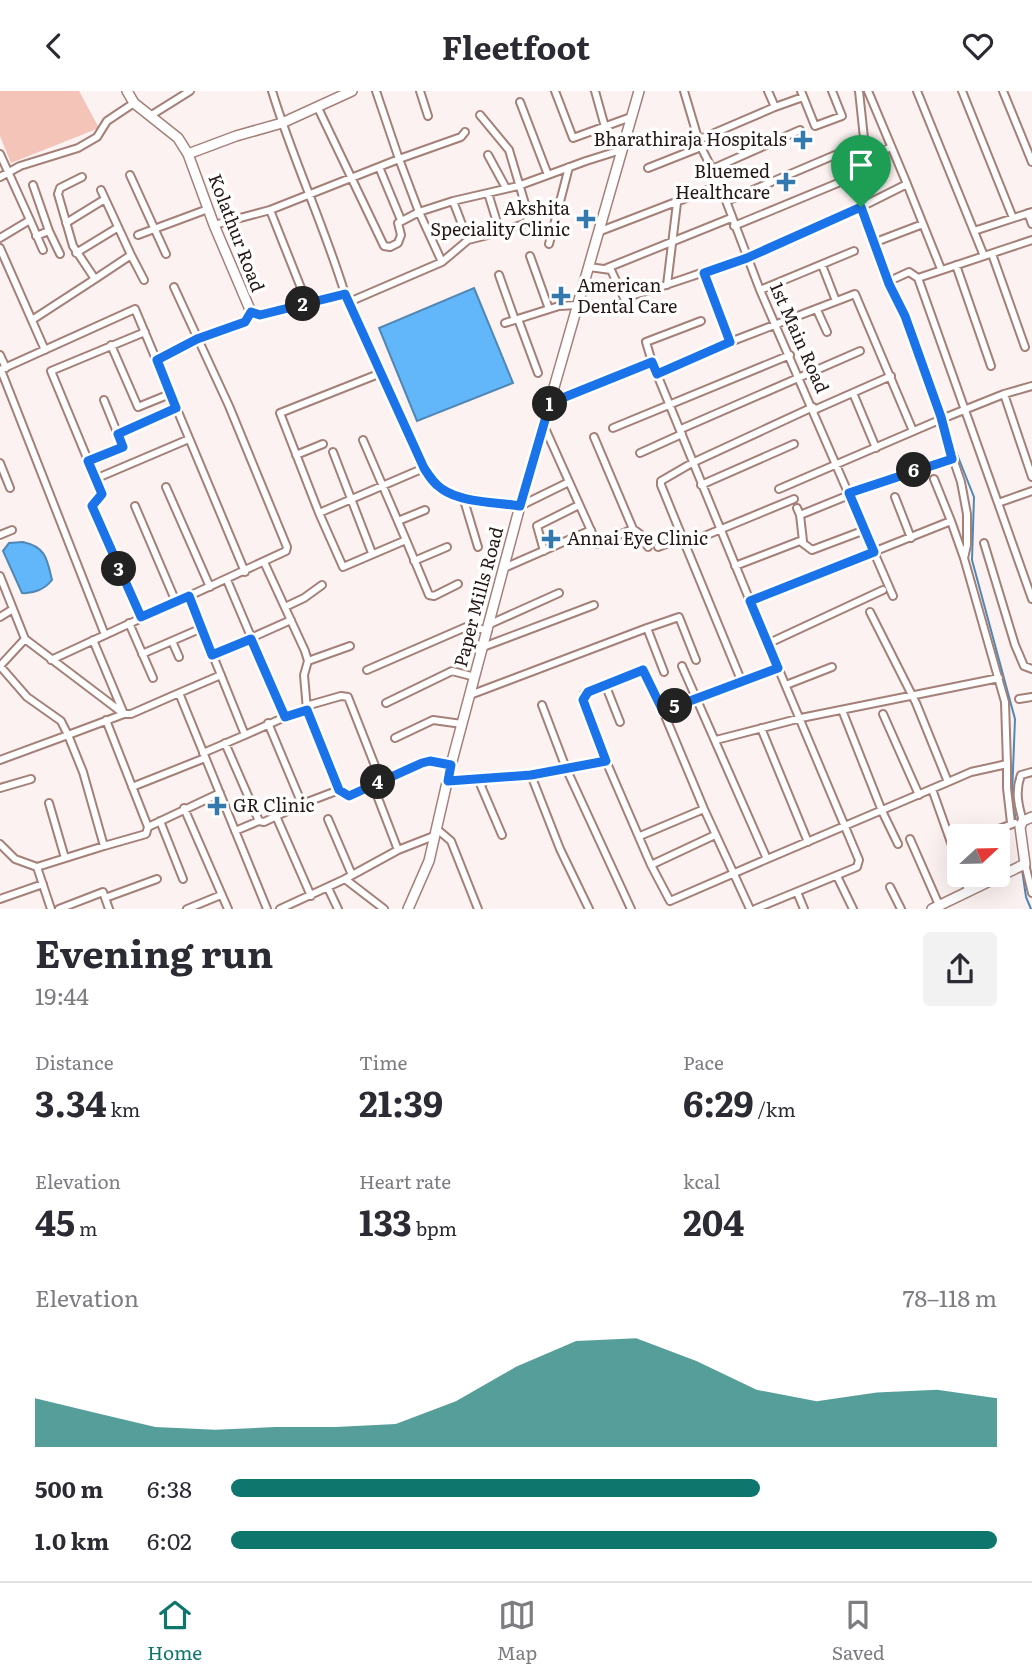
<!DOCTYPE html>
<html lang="en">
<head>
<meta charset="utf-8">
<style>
  body { margin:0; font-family:Literata,serif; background:#f2f2f3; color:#2b2b33; height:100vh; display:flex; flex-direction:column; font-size:26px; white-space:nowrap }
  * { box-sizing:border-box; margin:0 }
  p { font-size:23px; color:#7c7c81 }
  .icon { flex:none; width:38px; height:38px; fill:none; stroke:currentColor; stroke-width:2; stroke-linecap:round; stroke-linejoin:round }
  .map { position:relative; height:818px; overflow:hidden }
  .drawer { display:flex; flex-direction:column; background:#fff; flex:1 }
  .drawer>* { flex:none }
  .needle { width:46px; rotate:68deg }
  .controls { position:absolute; left:947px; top:733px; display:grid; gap:14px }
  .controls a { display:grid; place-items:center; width:63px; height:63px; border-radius:7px; background:#fff; box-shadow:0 7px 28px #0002; font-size:35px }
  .pin { position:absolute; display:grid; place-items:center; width:60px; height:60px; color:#fff; margin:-72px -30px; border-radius:50% 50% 50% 0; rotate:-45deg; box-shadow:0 0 7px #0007 }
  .pin .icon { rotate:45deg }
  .km { position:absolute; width:35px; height:35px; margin:-18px; border-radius:50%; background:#222; color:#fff; font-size:19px; line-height:35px; text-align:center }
  .round { display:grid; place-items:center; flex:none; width:74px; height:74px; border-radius:7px; background:#f2f2f3 }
  .overview { display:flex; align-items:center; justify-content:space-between; height:119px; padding:0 35px }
  h1 { font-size:38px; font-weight:700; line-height:52px }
  .stats { display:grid; grid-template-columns:repeat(3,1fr); gap:10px; height:119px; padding:7px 35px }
  .stats div { display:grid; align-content:center }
  .stats b { font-size:35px; font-weight:700 }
  .stats small { font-size:19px; font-weight:400 }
  .stats p { font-size:19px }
  .chart { height:196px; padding:14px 35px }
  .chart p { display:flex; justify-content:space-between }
  .chart svg { width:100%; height:126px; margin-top:7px; fill:#0f766e; opacity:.7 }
  ul { padding:0 35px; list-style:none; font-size:23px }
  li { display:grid; grid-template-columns:112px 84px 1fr; align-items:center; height:52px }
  li i { height:18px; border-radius:9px; background:#0f766e }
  header { display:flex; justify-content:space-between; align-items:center; height:91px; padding:0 35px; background:#fff; font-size:32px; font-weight:700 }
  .menu { display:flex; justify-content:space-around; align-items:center; height:98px; border-top:2px solid #e1e1e2; background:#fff; font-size:19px; color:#7c7c81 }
  .menu a { display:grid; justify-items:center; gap:4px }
  .menu .current { color:#0f766e }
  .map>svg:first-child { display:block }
  .green { fill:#f4c4b9 }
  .water { fill:#62b7fa; stroke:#5087b5; stroke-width:2 }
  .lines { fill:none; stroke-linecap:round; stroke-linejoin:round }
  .stream { stroke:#5087b5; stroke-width:2 }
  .street-casing { stroke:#a48079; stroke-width:10 }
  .secondary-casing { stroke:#a48079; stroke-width:12 }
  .street { stroke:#fff; stroke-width:6 }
  .secondary { stroke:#fff; stroke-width:9 }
  .street-bridge-casing { stroke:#a48079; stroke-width:10; stroke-linecap:butt }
  .street-bridge { stroke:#fff; stroke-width:6 }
  .route-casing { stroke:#fff; stroke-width:14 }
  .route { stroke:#1a73e8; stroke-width:9 }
  .poi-dot { fill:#3379ae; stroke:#fff; stroke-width:2.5 }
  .labels { text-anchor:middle; stroke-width:7; stroke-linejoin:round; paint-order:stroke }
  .poi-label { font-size:18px; fill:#261815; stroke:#fff; text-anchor:end }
  .street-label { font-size:18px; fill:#261815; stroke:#fff }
</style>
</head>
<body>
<header><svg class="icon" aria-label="back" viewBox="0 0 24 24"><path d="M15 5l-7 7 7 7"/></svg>Fleetfoot<svg class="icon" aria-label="heart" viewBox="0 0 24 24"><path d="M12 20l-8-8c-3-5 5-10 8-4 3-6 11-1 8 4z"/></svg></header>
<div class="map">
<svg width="1032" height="818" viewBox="0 0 1032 818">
  <rect width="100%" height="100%" fill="#fbf2f1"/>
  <path class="green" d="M0,0h79l20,37 -88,35 -11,-27z"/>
  <path class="water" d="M474,197l39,95 -96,38 -38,-93z
    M23,451c23,5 24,17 29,38 -7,9 -19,14 -30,13l-19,-42 6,-8z"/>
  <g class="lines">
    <path class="stream" d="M863,7l2,19
      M866,115l3,15
      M943,328l31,78 -2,63 43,159 -3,76 4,27
      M1022,778l4,28 5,12"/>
    <defs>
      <path id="street" d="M272,0c21,69 52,134 73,203
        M376,0l23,68 62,-22 4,-5
        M420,0l8,25
        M555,0l18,47 58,-21
        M595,0l10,36
        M684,0l16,54 20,40 40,105 133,306
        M801,0l14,35 27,-10 -10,-25
        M859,0l5,47 -3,69 28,77 16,32 56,166 6,32v31l-3,13
        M868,0l39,93
        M917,0l67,165
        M962,0l51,127
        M1003,0l29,71
        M520,11l28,73
        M775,16l28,-10
        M318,17l66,138 6,1 8,-4 3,-8 -3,-12 21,-11 23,50
        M480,24l29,35 19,64 -1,9 -27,9 -12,-39
        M150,25l40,-25
        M698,49l77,-33 -7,-16
        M0,63l30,66 -30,18
        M488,64l18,33
        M871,65l20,-9
        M379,76l22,53
        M648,77l53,-21
        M712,78l88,-39
        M130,84l36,79
        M0,86l20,-11 58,-18 19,-11 10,-16 27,-18
        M82,86l-22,11 -2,6 15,52 22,33 36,-24 -30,-65
        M33,94l16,46 -13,5
        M453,110l65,-15 68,-25 35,-11
        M727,110l115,-49
        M270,119l37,93
        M1028,122l4,11
        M30,129l13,30
        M66,132l39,-24
        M214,134l56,-15 129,-51 20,53 34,-11 15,39 -26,22 -93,40
        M734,135l104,-43
        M49,140l11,23
        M974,140l58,-19
        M598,141l122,-47
        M138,144l70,-26
        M468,149l32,-8
        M881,149l42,-16
        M549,153l20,-77
        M0,157l45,102
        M76,162l41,-25
        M992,163l33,93
        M131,164l13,25
        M530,165l19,53
        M822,174l14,36
        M956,174l35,101
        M589,176l22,3 13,28c98,-29 192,-67 283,-114l34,85
        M607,177l124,-50
        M703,182l27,69
        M499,184l16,45
        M896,187l13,-6 9,6
        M667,194l10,-82
        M760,199l94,-39
        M817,219l10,22
        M518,228l20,54
        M32,229l63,-41
        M505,232l54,-17 19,-1
        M111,254l27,62 32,-13
        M0,264l6,13
        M157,269l40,-21 48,-17 6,-10
        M652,271l-6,-20 55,-21
        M0,279l135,-61 110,263
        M1,279l104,265
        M381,282l-101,40 39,100 105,-45
        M657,283l73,-32 125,-48 58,137
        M853,302l23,55
        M1004,303l28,-8
        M550,312l102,-41 98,239
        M814,319l77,-34
        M949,325l55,-22 28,83
        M544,335l53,118 36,-15 -39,-92
        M613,337l177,-73
        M681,338l179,-78
        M118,343l58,-26
        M363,349l43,100
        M333,361l39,101
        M640,362l42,-19
        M296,364l27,-11
        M88,370l35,-14 -19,-47
        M0,372l10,25
        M95,388l94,-40
        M701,394l93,-41
        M166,396l44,100
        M779,398l158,-68
        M1032,400l-34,12 34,96
        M463,406l15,50
        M895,406l16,41
        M998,412l-80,-225 114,-38
        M135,415l41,96
        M520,415l49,-24
        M797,417l3,7 96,-39 56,-17
        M319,422l24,54 63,-27 23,55 5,1 24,-12
        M800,424l3,26
        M398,430l27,-11
        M633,438l7,5 8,13
        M0,444l12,-5
        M984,452l31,102 9,21 8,3
        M685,453l-24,-59v-4l31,-18 121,-56
        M658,456l24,-9
        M544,460l-7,-25 42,-21
        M414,470l33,-14
        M264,471l41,89 3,10 -4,14 3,35 32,80 10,6 73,-33 8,-2 21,4
        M735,475l65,-25 12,9 53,-20
        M504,477l87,-38
        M0,485l25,63 99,75h7l48,-21 88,216
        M227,489l58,137 22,-7
        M189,505l56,139 40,-18
        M285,516l19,-9 18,-13
        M0,526l13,-8
        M141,526l-49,-111 10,-12 -51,-123 94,-39
        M129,532l24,55
        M490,533l69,-31
        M647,537l32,-11 17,43
        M93,549l31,74 -56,21 15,37 21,74 42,-12 2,-7 -42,-107
        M172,550l7,16
        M767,553l116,-54
        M483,556l111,-42
        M142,563l60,-26
        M213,564l78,-35
        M51,569l235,-109 1,-4 -58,-141 -55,-119
        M308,570l42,-15
        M0,575l25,-27
        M682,575l85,193 181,-77 -32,-79 -46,-91
        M367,579l99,-43 22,3
        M741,589l-56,-136 109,-45
        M605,593l15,38
        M786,594l46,-18
        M179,602l42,-18
        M470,604l177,-67 17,44
        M1019,608l13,-2
        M386,612l66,-32 23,6
        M542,614l24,63 65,141
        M306,615l35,-10 7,1 33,84
        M842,619l40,101 16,33
        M883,623l36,81
        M268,632l34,81 37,-14
        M761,637l47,114
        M395,647l38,-18 29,4
        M716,649l85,-22 198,-40
        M225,652l34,78 5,1 38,-18
        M203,662l42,-18
        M0,669l68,-25 -7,-14 -34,-24 -27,-31
        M606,670l-23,-61 1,-6 59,-24 20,41
        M1007,673v24l4,35
        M531,684l29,74 29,60
        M486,687l-5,8 21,49
        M448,690l83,-6 75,-14 45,104 19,36 97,-42
        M948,691l23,-10 36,-8 -2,-62 -41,-144 -13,-37
        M132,696l73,-29
        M0,697l31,-9
        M932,698l27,76
        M49,712l16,55
        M184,717l44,101
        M276,725l35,80
        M328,728l24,56
        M160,730l23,58
        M1023,730c-5,-16 -8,-30 -2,-46l11,-3
        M148,736l72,-34
        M438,739l13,11 27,68
        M235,740l24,-10
        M640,745l64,-27
        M978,746l37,-14
        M910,748l29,66
        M0,753l15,15 22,8 14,42
        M398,759l36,-14
        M1025,773l7,29
        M651,774l64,-30
        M37,776l67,-21
        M963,784l5,15
        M837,785l16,33
        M345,788l53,-29 -25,-65
        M890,796l11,22
        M328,797l10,21
        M797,801l7,17
        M105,807l52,-19
        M0,808l43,-15
        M59,818l44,-17 6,17
        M187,818l34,-14
        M280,818l65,-30 39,30
        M750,818l-46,-100 -41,-98 115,-43
        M755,818l102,-42 2,-7 -109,-259 201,-80 -17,-42"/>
      <path id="secondary" d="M127,0l7,12 44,35 10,16 26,71 37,87 9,3 85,-21 79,174c5,8 10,16 18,21 18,12 56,13 78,17
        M188,63l48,-18 46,-13 70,-32
        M408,818l21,-48 22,-96 69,-259 119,-415
        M932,818l93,-45 -5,-37 3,-6 9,-4"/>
    </defs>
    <use href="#street" class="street-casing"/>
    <use href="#secondary" class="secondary-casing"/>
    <use href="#street" class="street"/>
    <use href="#secondary" class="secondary"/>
    <defs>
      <path id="street-bridge" d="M937,330l12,-5"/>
    </defs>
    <use href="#street-bridge" class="street-bridge-casing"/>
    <use href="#street-bridge" class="street-bridge"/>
  </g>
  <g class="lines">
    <defs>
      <path id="route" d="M861,116l28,77 16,32 36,101 11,42 -103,34 25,59 -124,49 28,67 -115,43 -20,-41 -55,22 -5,8 23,61 -75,14 -83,6 3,-16 -21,-4 -8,2 -73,33 -10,-6 -32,-80 -22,7 -34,-78 -39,16 -23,-59 -48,21 -49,-111 10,-12 -14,-33 35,-14 -5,-13 58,-26 -19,-48 40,-21 48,-17 6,-10 9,3 85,-21 79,174c5,8 10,16 18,21 20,14 55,13 78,17l30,-103 102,-41 5,12 73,-32 -26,-69 43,-15z"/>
    </defs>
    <use href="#route" class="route-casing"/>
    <use href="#route" class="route"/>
  </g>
  <g class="poi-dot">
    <path d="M799.5 38.5h7v7h7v7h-7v7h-7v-7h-7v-7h7z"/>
    <path d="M782.5 80.5h7v7h7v7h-7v7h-7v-7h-7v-7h7z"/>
    <path d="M582.5 117.5h7v7h7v7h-7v7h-7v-7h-7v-7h7z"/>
    <path d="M557.5 194.5h7v7h7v7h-7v7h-7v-7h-7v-7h7z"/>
    <path d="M547.5 437.5h7v7h7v7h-7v7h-7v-7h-7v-7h7z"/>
    <path d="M213.5 704.5h7v7h7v7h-7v7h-7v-7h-7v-7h7z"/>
  </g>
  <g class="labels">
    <g class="poi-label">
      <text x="787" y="55">Bharathiraja Hospitals</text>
      <text x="770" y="87">Bluemed<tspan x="770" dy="21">Healthcare</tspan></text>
      <text x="570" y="124">Akshita<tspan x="570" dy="21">Speciality Clinic</tspan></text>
      <text x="577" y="201" text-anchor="start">American<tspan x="577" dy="21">Dental Care</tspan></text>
      <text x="567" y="454" text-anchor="start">Annai Eye Clinic</text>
      <text x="233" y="721" text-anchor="start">GR Clinic</text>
    </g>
    <g class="street-label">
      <text transform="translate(236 142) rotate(69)" y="6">Kolathur Road</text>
      <text transform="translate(799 247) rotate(66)" y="6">1st Main Road</text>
      <text transform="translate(479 506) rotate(-75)" y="6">Paper Mills Road</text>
    </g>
  </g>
</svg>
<div class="controls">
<a><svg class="needle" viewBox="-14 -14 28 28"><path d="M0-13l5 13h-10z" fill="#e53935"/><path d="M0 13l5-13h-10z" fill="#7c7c81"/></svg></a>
</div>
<div class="pin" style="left:861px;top:116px;background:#1e9e55"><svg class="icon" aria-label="arrive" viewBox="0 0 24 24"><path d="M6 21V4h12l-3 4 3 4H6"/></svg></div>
<b class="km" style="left:550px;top:313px">1</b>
<b class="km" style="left:303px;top:213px">2</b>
<b class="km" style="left:119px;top:478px">3</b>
<b class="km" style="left:378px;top:691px">4</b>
<b class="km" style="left:675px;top:615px">5</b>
<b class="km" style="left:914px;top:379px">6</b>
</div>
<section class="drawer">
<div class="overview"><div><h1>Evening run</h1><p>19:44</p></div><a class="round"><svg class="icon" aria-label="share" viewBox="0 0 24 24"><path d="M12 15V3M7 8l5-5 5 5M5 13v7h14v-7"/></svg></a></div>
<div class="stats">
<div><p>Distance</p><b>3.34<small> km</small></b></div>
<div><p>Time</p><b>21:39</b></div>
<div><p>Pace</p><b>6:29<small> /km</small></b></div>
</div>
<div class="stats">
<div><p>Elevation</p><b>45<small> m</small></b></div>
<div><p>Heart rate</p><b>133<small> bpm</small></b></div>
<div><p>kcal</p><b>204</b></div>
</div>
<div class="chart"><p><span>Elevation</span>78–118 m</p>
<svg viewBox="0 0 160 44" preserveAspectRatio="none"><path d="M0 44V27L10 32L20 37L30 38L40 37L50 37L60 36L70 28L80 16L90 7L100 6L110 14L120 24L130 28L140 25L150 24L160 27V44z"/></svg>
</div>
<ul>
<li><b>500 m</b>6:38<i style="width:69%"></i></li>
<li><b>1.0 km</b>6:02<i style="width:100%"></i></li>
</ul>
</section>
<nav class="menu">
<a class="current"><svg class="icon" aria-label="home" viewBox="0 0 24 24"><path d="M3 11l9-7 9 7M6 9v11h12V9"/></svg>Home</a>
<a><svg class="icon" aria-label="map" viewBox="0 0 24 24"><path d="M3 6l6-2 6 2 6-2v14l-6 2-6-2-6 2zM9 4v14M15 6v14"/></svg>Map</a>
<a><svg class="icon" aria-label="saved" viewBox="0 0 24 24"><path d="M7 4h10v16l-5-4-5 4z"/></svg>Saved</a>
</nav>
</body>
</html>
